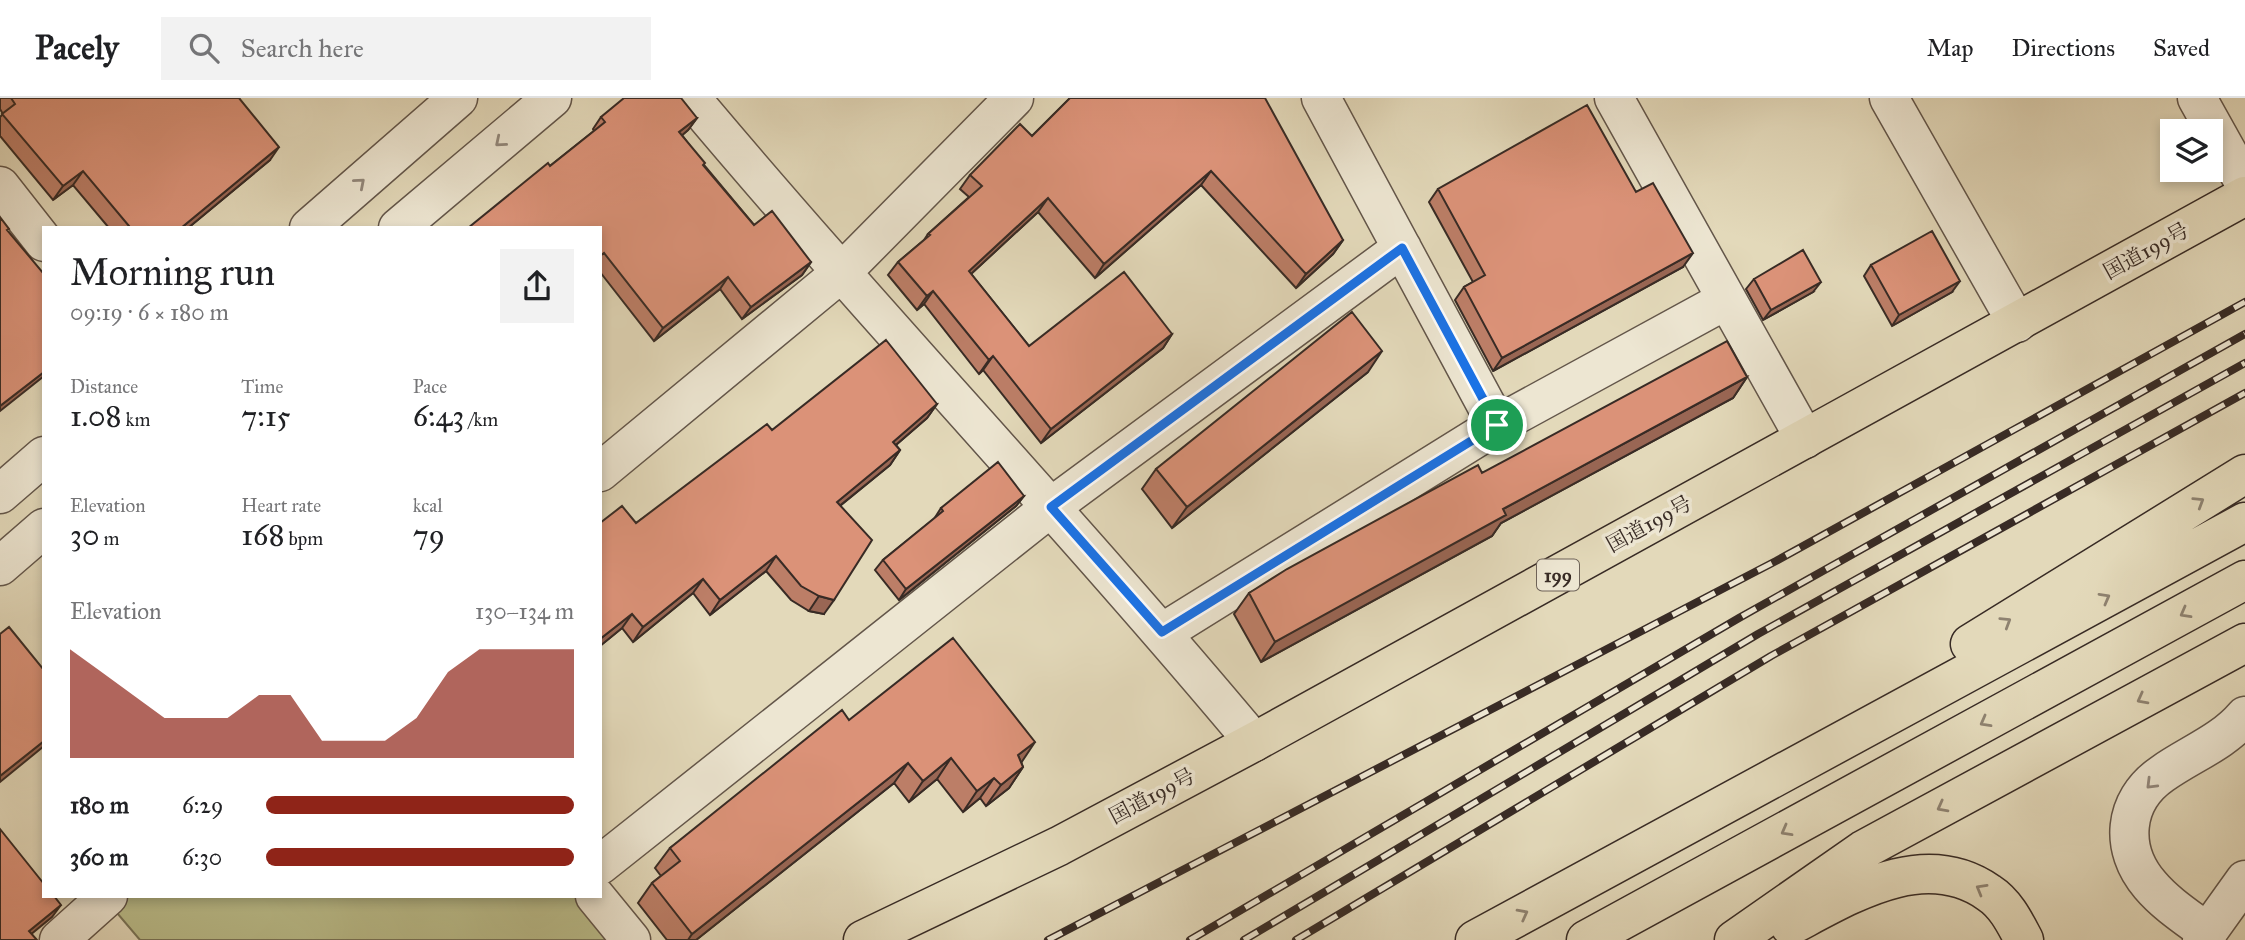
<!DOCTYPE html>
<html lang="en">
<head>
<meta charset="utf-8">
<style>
  body { margin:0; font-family:"IM FELL Great Primer","Noto Serif JP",serif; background:#f2f2f2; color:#202124; height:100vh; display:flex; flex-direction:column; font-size:26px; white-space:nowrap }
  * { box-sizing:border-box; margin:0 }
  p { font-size:23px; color:#757577 }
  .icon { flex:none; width:38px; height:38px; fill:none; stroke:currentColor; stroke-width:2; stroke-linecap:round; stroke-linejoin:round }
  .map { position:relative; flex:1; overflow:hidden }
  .drawer { position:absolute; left:42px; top:128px; width:560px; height:672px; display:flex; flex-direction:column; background:#fff; border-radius:0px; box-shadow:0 4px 10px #0003 }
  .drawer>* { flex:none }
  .fabs { position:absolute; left:2160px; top:21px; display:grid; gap:14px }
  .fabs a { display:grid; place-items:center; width:63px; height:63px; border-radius:0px; background:#fff; box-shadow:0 4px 10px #0003; font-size:35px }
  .pin { position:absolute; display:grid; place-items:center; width:60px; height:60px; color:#fff; margin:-30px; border:4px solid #fff; border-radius:50%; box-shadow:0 2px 7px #0007 }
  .round { display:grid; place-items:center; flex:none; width:74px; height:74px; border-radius:0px; background:#f2f2f2 }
  .overview { display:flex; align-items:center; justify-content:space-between; height:119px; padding:0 28px }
  h1 { font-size:38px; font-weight:600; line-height:52px }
  .stats { display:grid; grid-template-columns:repeat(3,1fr); gap:10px; height:119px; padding:7px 28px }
  .stats div { display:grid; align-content:center }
  .stats b { font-size:30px; font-weight:600 }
  .stats small { font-size:19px; font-weight:400 }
  .stats p { font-size:19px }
  .chart { height:196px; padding:14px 28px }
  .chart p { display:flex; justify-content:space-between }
  .chart svg { width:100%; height:126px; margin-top:7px; fill:#8f2418; opacity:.7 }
  ul { padding:0 28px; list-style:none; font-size:23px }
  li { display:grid; grid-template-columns:112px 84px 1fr; align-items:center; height:52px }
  li i { height:18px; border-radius:9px; background:#8f2418 }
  header { display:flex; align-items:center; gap:42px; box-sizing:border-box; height:98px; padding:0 35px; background:#fff; border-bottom:2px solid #e0e0e0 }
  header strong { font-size:33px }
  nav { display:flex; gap:38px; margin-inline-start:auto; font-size:24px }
  .search { width:490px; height:63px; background:#f2f2f2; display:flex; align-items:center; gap:18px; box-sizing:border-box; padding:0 24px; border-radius:0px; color:#757577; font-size:26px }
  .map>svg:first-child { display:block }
  .green { fill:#babd8b; stroke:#797458; stroke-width:2 }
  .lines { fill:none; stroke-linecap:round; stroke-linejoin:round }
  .minor-casing { stroke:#63564a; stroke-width:41 }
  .highway-casing { stroke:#382b25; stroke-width:41 }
  .minor { stroke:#ede6d2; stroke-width:38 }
  .highway { stroke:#e3d9ba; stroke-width:38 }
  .rail-casing { stroke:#382b25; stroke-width:8 }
  .rail { stroke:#ede6d2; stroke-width:5; stroke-dasharray:16; stroke-linecap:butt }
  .wall { fill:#bc7e67; stroke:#382b25; stroke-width:2 }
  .shaded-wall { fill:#996654; stroke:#382b25; stroke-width:2 }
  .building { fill:#db9278; stroke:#382b25; stroke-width:2 }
  .oneway { stroke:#92887c }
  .oneway2 { stroke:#8e8270 }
  .route-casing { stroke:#fff; stroke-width:14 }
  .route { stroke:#1a73e8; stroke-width:9 }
  .labels { text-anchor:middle; stroke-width:7; stroke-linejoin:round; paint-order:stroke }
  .shield { fill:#ede6d2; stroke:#6e6359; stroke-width:2 }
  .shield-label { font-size:19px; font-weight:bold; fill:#382b25 }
  .street-label { font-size:21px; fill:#382b25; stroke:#ede6d2 }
</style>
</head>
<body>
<header>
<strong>Pacely</strong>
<div class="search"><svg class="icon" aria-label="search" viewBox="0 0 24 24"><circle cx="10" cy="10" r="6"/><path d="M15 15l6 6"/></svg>Search here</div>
<nav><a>Map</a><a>Directions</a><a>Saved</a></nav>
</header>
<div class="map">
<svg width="2245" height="842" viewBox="0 0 2245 842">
  <rect width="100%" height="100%" fill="#e3d9ba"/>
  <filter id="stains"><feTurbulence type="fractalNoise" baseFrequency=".00286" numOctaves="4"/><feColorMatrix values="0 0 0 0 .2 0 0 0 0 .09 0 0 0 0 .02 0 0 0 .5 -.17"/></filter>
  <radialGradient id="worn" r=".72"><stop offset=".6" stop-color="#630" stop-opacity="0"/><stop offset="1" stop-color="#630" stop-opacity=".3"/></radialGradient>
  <path class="green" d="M110,798h467l38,44h-475l-34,-40z"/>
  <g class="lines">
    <defs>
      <path id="minor" d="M691,0c183,218 380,425 563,644
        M1321,0l176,327
        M1614,0l191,341
        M1889,0l128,225
        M2197,0l48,86
        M0,88l44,56
        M309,130l149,-130
        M398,130l154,-130
        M600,374l242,-200 172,-174
        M0,396l44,-38
        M0,468l44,-38
        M1162,535l335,-208 229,-125
        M600,767l451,-358 351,-259
        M595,798l36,44
        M2208,835c-20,-15 -42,-29 -58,-48 -31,-36 -27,-84 12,-111 28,-20 60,-31 83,-58
        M59,842l49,-44
        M2202,842l43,-60"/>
      <path id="highway" d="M1970,546l275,-170
        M1790,828c59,-31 134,-79 199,-33 17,11 26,30 35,47
        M863,842l196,-94 195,-104 991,-546
        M1475,842l770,-418
        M1586,842l659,-360
        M1734,842l129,-90 382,-207"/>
    </defs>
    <use href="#minor" class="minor-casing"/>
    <use href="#highway" class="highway-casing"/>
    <use href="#minor" class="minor"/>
    <use href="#highway" class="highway"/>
    <defs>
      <path id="rail" d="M1048,842l728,-379 469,-259
        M1190,842l549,-322 506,-284
        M1244,842l514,-306 487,-271
        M1296,842l475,-284 474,-263"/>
    </defs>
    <use href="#rail" class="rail-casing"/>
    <use href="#rail" class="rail"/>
  </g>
  <path class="wall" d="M0,0h239l31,62 -82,68h-79l-36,-43 -20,15 -53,-64v-19l3,-3 -3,-5z
    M1070,0l273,142 -10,14 -37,34 -95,-103 -106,93 -57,-66 -67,62 58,72 143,-12 -9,14 -122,95 -58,-73 -4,4 -55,-70 -7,6 -29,-35 10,-13 26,-22 4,-6 41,-37 -9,-8 10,-14 62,-39z
    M601,19l96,1 -9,12 -6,5 22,30 50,60 57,37 -9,13 -60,44 -22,-30 -66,52 -54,-69v-44l-50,-62 44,-35 -1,-2z
    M1438,91l198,3 47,75 -190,104 -38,-71 9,-13 9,-5 -44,-80z
    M1871,167l81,27 -60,34 -28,-50z
    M1754,181l59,13 -50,28 -17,-31z
    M1368,274l-196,156 -30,-39 14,-20z
    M1747,279l-14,21 -232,125 -9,13 -231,126 -27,-48 15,-21 233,-120z
    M937,306l-10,14 -31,27 4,5 -10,15 -50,41 -16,108 -15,-3 -18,-11 -25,-29 -56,44 -17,-22 -60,49 -11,-14 -22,18v-123h36l136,-93z
    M1024,398l-8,10 -117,94 -24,-30 8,-10 51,-41 7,-11z
    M849,622l172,42 2,5 -14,21 -23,18 -6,-8 -17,14 -26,-33 -28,23 -15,-19 -198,157h-29l-29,-37 14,-20 9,-7 -6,-8 15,-20z"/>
  <path class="shaded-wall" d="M697,20l-9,12 -17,15 8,-13z
    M279,49l-9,13 -82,68h-7z
    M83,73l-10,14 -20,15 10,-14z
    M1211,73l-10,14 -106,93 9,-14z
    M1048,100l-10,14 -79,73 10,-14z
    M1343,142l-10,14 -37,34 10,-14z
    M1693,155l-10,14 -190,104 9,-13z
    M811,164l-9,13 -60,44 9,-12z
    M728,179l-8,12 -66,52 9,-13z
    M1960,183l-8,11 -60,34 7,-11z
    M1821,184l-8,10 -50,28 8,-10z
    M933,193l-9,13 -7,6 10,-14z
    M1172,236l-9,14 -122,95 10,-14z
    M1382,253l-14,21 -196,156 15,-21z
    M993,258l-10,14 -4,4 10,-14z
    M44,274v4l-44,35v-5z
    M1747,279l-14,21 -232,125 -9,13 -231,126 14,-20 228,-133z
    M937,306l-10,14 -44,38 10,-14z
    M900,352l-10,15 -63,51 10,-14z
    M1024,398l-8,10 -117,94 7,-11z
    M776,458l-10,15 -56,44 10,-15z
    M703,481l-10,14 -60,49 10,-15z
    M819,498l15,4 -10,14 -15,-3z
    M632,516l-10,14 -22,18v-7z
    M44,643v5l-44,36v-6z
    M1035,644l-14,21 -3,-8z
    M951,660l-14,21 -28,23 14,-21z
    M908,665l-14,20 -198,157h-8l4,-6z
    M1023,669l-14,21 -23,18 15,-21z
    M994,680l-14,20 -17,14 14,-21z
    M61,807l-9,12 -28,23 5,-9z"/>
  <path class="building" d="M11,0h228l40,49 -98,81h-54l2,-2 -46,-55 -20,15 -61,-72 13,-10z
    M624,0h57l16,20 -18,14 26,31 -2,2 51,60 18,-14 39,51 -60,45 -23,-30 -65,51 -59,-75 -4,3v-28h-132l80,-65 2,3 55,-44 -4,-5z
    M1070,0h195l78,142 -37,34 -95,-103 -107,93 -56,-66 -79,73 60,75 95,-74 48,62 -121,95 -58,-73 -4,4 -56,-69 -6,5 -29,-34 32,-27 -2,-1 54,-48 -12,-11 50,-51 12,12z
    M1587,7l49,87 17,-9 40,70 -191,105 -38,-71 21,-12 -47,-86z
    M0,119l9,12 -2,1 37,44v98l-44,34z
    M1932,133l28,50 -61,34 -28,-50z
    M1803,152l18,32 -50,28 -17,-31z
    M1352,214l30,39 -195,156 -31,-38z
    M886,242l51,64 -44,38 7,8 -63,52 35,38 -38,60 -15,-4 -18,-10 -25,-30 -56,44 -17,-21 -60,48 -11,-13 -32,25v-116l22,-17 14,17 131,-99 5,6z
    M1727,243l20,36 -244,132 3,6 -231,127 -26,-49 38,-24 191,-104 4,8z
    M998,364l26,34 -118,93 -23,-29 60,-49 -2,-3z
    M9,529l35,43v71l-44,35v-142z
    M953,540l82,104 -17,13 5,12 -22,18 -7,-7 -17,13 -26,-33 -28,23 -15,-18 -216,171 -40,-51 28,-22 -10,-13 172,-138 7,10z
    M0,731l44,55v12h10l7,9 -32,26 8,9h-37z"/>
  <defs><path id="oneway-chevron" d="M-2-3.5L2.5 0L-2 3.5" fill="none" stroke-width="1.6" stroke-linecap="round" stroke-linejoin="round" transform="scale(1.75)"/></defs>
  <g class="oneway">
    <use href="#oneway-chevron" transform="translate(500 44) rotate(140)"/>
    <use href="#oneway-chevron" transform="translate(360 85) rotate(-41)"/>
    <use href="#oneway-chevron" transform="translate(2151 686) rotate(135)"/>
  </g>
  <g class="oneway2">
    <use href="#oneway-chevron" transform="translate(2199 404) rotate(-32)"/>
    <use href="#oneway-chevron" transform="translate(2105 500) rotate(-29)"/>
    <use href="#oneway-chevron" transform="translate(2185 515) rotate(151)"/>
    <use href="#oneway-chevron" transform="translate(2006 524) rotate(-32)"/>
    <use href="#oneway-chevron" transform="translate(2142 601) rotate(152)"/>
    <use href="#oneway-chevron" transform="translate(1985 624) rotate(151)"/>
    <use href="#oneway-chevron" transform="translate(1942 709) rotate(152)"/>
    <use href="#oneway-chevron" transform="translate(1786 733) rotate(151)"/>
    <use href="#oneway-chevron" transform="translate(1981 791) rotate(-150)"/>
    <use href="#oneway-chevron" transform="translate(1523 816) rotate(-28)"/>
  </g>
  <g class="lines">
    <defs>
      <path id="route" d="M1402,150l95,177 -335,207 -111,-125z"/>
    </defs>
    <use href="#route" class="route-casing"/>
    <use href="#route" class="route"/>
  </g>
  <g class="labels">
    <rect class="shield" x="1537" y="461.5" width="42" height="31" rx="5"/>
    <g class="shield-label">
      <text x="1558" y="484">199</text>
    </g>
    <g class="street-label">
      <text transform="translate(2146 153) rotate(-29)" y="7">国道199号</text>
      <text transform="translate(1649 426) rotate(-29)" y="7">国道199号</text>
      <text transform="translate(1152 698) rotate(-28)" y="7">国道199号</text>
    </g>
  </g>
  <rect width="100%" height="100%" filter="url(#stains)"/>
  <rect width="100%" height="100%" fill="url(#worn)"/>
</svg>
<div class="fabs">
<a><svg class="icon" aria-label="layers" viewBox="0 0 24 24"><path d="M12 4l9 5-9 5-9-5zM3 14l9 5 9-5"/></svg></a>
</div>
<div class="pin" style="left:1497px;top:327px;background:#1e9e55"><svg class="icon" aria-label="arrive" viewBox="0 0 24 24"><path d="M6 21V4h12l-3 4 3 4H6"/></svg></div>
<section class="drawer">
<div class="overview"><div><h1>Morning run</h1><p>09:19 · 6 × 180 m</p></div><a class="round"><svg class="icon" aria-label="share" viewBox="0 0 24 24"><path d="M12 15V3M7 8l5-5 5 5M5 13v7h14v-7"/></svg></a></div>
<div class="stats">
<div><p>Distance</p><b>1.08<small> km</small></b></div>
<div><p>Time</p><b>7:15</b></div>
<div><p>Pace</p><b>6:43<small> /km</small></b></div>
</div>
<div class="stats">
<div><p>Elevation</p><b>30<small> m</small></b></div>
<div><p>Heart rate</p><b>168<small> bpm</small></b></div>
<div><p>kcal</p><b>79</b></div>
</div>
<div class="chart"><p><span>Elevation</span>130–134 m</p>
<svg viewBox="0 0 160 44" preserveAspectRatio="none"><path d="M0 44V6L10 14L20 22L30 30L40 30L50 30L60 22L70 22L80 38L90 38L100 38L110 30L120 14L130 6L140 6L150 6L160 6V44z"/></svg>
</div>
<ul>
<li><b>180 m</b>6:29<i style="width:100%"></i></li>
<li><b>360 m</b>6:30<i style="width:100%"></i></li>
</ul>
</section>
</div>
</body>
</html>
